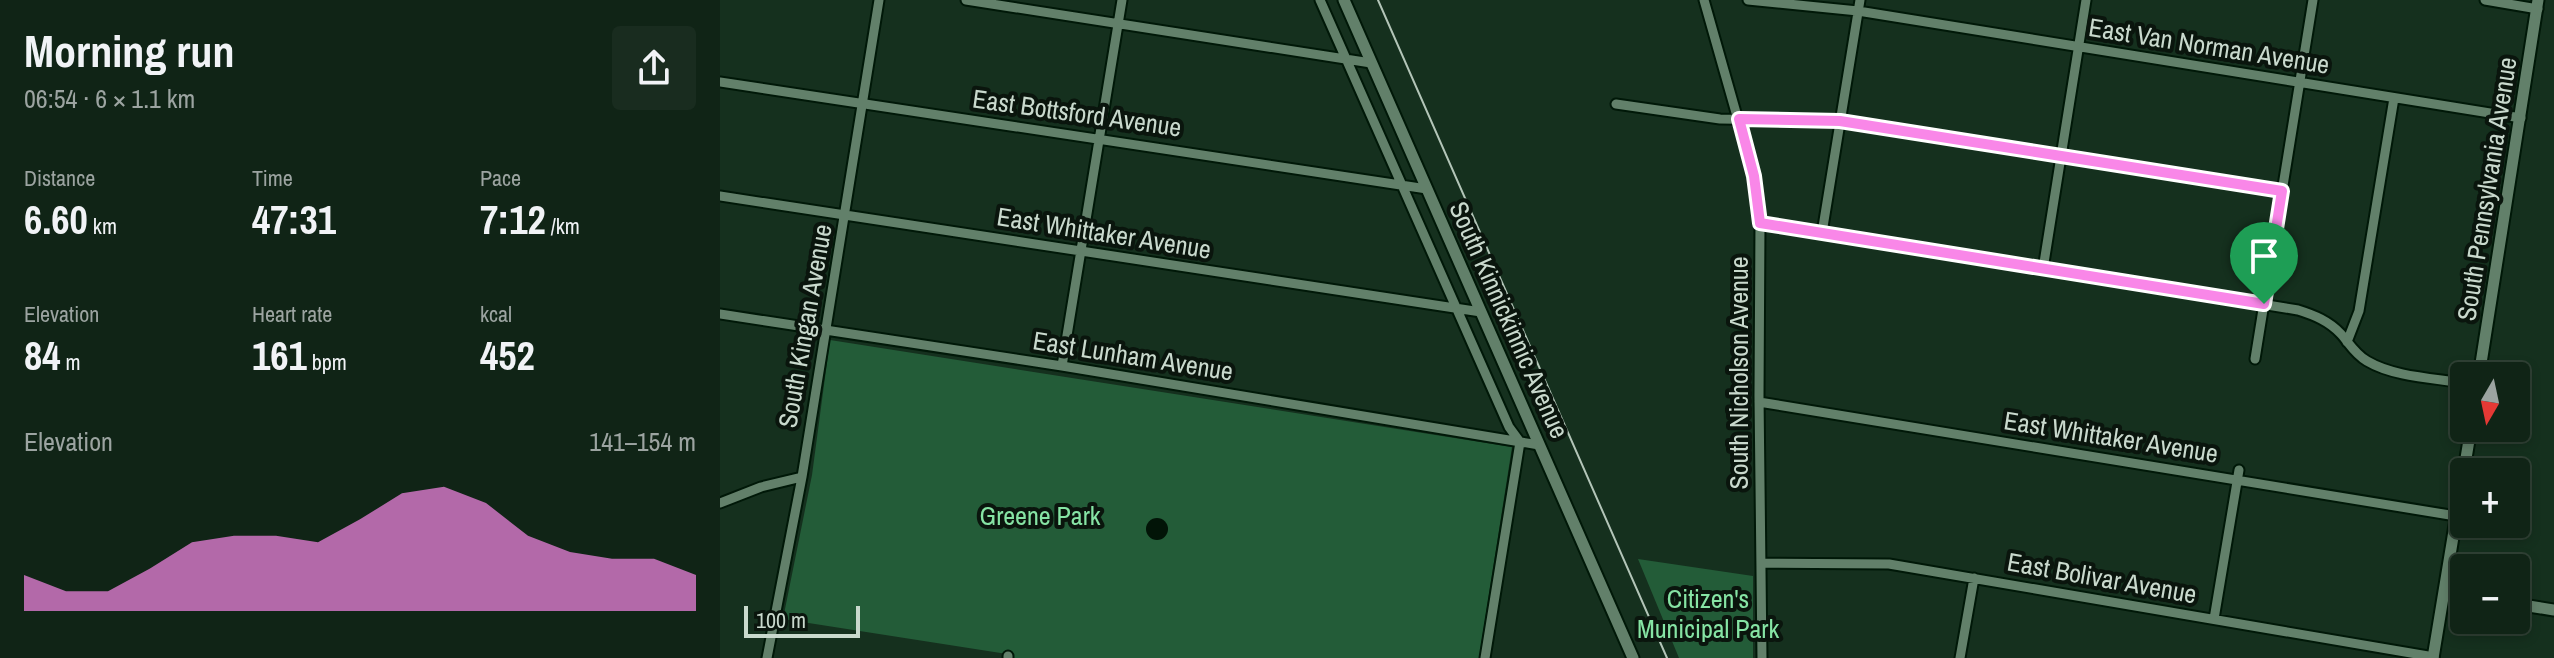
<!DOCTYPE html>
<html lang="en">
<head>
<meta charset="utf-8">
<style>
  body { margin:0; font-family:"Archivo Narrow",sans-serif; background:#192c1f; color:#f1f3f6; height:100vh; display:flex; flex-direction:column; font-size:30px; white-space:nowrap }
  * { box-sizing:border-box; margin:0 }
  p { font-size:26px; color:#9ca4a1 }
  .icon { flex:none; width:44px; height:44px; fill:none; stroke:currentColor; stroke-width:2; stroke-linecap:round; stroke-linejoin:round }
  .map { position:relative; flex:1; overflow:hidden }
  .panel { display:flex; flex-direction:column; background:#102416; width:720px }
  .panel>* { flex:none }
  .needle { width:52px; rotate:189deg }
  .controls { position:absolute; left:1730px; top:362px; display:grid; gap:16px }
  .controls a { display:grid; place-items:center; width:80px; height:80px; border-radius:8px; background:#102416; box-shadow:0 4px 12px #0003,0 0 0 2px #304135; font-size:40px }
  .scale { position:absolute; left:24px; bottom:20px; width:116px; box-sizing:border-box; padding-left:8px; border:4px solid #c9d9cd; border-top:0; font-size:22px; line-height:28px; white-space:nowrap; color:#c9d9cd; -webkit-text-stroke:6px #0a150d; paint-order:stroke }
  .pin { position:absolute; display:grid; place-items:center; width:68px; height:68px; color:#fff; margin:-82px -34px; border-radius:50% 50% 50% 0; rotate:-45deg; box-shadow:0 0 8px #0007 }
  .pin .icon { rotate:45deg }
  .round { display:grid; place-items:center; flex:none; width:84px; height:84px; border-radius:8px; background:#192c1f }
  .head { display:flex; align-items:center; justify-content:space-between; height:136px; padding:0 24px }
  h1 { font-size:44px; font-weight:700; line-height:60px }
  .metrics { display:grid; grid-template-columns:repeat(3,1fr); gap:12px; height:136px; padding:8px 24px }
  .metrics div { display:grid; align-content:center }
  .metrics b { font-size:40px; font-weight:700 }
  .metrics small { font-size:22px; font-weight:400 }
  .metrics p { font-size:22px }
  .chart { height:224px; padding:16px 24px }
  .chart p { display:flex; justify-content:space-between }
  .chart svg { width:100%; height:144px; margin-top:8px; fill:#f987e8; opacity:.7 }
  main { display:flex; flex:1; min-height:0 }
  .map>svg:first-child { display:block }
  .green { fill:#235c38 }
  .water { fill:#021407 }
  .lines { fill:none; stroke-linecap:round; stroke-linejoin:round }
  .minor-casing { stroke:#001808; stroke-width:13 }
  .tertiary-casing { stroke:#001808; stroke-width:15 }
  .minor { stroke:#62806a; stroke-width:9 }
  .tertiary { stroke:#62806a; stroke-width:11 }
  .rail { stroke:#b3c5b8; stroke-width:2 }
  .route-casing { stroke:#fff; stroke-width:16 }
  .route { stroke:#f987e8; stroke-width:10 }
  .labels { text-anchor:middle; stroke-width:8; stroke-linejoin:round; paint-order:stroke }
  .street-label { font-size:26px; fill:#c9d9cd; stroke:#0a150d }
  .park-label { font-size:26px; fill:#86e4a4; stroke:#0a150d }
</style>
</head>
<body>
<main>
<section class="panel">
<div class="head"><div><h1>Morning run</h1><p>06:54 · 6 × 1.1 km</p></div><a class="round"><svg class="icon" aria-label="share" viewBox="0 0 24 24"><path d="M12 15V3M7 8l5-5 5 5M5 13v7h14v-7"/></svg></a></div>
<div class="metrics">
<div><p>Distance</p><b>6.60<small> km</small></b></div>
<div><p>Time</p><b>47:31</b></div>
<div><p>Pace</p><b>7:12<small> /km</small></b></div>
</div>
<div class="metrics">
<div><p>Elevation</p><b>84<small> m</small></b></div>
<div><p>Heart rate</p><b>161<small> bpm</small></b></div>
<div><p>kcal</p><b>452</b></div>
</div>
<div class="chart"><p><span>Elevation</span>141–154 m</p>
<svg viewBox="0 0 160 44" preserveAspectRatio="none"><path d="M0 44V33L10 38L20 38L30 31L40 23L50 21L60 21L70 23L80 16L90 8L100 6L110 11L120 21L130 26L140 28L150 28L160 33V44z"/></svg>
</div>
</section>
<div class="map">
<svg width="1834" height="658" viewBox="0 0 1834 658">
  <rect width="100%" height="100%" fill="#15301e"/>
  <path class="green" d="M110,340l682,107 -33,211h-472v-4l-224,-35 29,-144z
    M918,559l115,17v82h-74z"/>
  <path class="water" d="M426 529a11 11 0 1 1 22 0a11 11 0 1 1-22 0Z"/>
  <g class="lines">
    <defs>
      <path id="minor" d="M246,0l405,63
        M600,0l189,427 11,15 -35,216
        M984,0l50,176 6,47 -1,173 3,262
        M1028,0l110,11 663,107
        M1765,0l53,9
        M0,82l707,107
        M896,104l104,15 120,2 442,70
        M0,196l761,116
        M1040,223l538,87c16,5 31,11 43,24 8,9 14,20 26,27 27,16 66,17 97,22
        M1102,233l38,-233
        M1323,269l43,-269
        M0,314l342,52 477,79
        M1627,342l12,-31 35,-213
        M1535,359l58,-359
        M342,366l60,-366
        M1039,402l697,114
        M0,503l41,-16 41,-10
        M1041,563l128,1 545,93
        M1494,619l25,-149
        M47,658l35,-181 77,-477
        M288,658v-2
        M1240,658l14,-80"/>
      <path id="tertiary" d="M624,0l289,658
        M1759,376l59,-376
        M1724,594l20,3
        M1796,604l38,6
        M1713,658l38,-230"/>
    </defs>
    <use href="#minor" class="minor-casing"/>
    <use href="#tertiary" class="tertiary-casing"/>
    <use href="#minor" class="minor"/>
    <use href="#tertiary" class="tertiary"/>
    <path class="rail" d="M658,0l289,658"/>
  </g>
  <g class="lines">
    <defs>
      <path id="route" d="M1019,119l101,2 442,70 -18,113 -504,-81 -6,-47z"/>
    </defs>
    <use href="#route" class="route-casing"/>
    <use href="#route" class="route"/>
  </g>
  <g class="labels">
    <g class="street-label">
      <text transform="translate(1489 46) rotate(9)" y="9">East Van Norman Avenue</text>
      <text transform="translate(357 113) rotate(8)" y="9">East Bottsford Avenue</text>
      <text transform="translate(1767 189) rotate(-81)" y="9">South Pennsylvania Avenue</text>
      <text transform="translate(384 233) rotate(9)" y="9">East Whittaker Avenue</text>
      <text transform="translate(789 320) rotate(66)" y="9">South Kinnickinnic Avenue</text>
      <text transform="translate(85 326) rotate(-80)" y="9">South Kingan Avenue</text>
      <text transform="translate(413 356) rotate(9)" y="9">East Lunham Avenue</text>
      <text transform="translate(1019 373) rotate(-90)" y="9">South Nicholson Avenue</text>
      <text transform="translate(1391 437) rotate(9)" y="9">East Whittaker Avenue</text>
      <text transform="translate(1382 578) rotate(10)" y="9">East Bolivar Avenue</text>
    </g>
    <g class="park-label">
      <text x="320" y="525">Greene Park</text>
      <text x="988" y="608">Citizen's<tspan x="988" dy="30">Municipal Park</tspan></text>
    </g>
  </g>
</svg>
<div class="controls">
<a><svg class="needle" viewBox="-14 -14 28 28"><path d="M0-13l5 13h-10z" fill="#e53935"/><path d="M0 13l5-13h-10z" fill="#9ca4a1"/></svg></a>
<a>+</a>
<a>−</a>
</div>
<div class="scale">100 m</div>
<div class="pin" style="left:1544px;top:304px;background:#1e9e55"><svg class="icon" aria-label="arrive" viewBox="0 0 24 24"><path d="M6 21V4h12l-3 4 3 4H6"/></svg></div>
</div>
</main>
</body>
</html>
